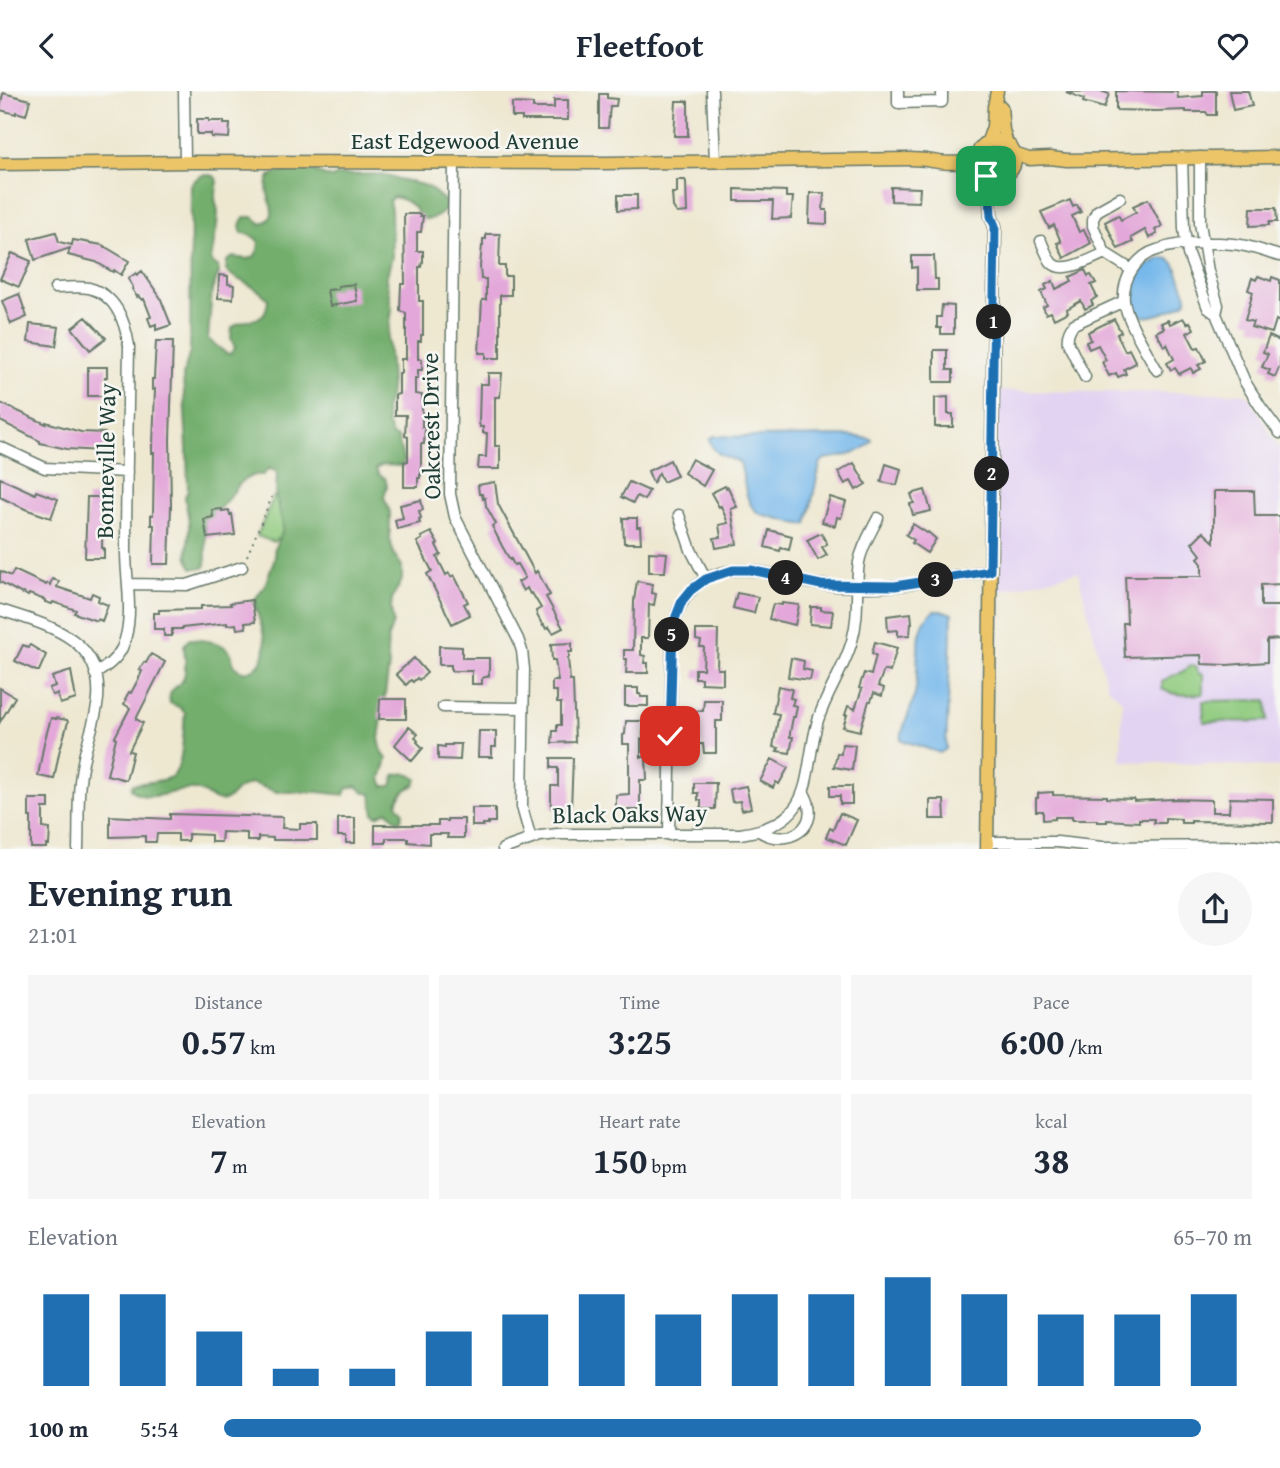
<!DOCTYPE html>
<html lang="en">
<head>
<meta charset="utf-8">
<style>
  body { margin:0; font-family:"Gentium Book Plus",serif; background:#f6f6f7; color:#1f2937; height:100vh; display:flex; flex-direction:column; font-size:26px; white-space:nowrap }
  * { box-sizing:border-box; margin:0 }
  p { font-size:23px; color:#747a83 }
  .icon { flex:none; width:38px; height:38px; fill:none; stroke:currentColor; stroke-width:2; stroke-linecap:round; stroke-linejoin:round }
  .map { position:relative; height:758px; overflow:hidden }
  .drawer { display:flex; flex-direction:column; background:#fff; flex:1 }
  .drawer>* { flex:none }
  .pin { position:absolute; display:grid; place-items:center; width:60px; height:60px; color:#fff; margin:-30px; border-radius:14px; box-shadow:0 4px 10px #0006 }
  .km { position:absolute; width:35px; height:35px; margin:-18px; border-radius:50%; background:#222; color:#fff; font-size:19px; line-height:35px; text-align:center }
  .round { display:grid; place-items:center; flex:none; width:74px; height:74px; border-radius:37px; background:#f6f6f7 }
  .head { display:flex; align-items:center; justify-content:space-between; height:119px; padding:0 28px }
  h1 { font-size:38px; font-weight:700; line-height:52px }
  .stats { display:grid; grid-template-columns:repeat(3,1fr); gap:10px; height:119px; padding:7px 28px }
  .stats div { display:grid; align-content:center; border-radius:0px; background:#f6f6f7; text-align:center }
  .stats b { font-size:35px; font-weight:700 }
  .stats small { font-size:19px; font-weight:400 }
  .stats p { font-size:19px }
  .chart { height:196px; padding:14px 28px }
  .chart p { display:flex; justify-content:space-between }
  .chart svg { width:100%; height:126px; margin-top:7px; stroke:#1f6fb2; stroke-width:6 }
  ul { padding:0 28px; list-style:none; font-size:23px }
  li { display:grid; grid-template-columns:112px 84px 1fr; align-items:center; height:52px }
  li i { height:18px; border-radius:9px; background:#1f6fb2 }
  header { display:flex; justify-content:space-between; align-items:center; height:91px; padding:0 28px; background:#fff; font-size:32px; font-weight:700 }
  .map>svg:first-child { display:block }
  .built { fill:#e3d3f2 }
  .green { fill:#8fca7e; stroke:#578459; stroke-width:2 }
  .forest { fill:#73ae6d; stroke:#497650; stroke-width:2 }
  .water { fill:#76b8eb; stroke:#4a7a90; stroke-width:2 }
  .building { fill:#e3a7d9 }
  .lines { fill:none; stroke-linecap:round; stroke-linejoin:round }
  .minor-casing { stroke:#67796b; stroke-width:13 }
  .major-casing { stroke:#67796b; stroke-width:15 }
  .path { stroke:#67796b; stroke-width:2; stroke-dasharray:2 5; stroke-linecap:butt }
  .minor { stroke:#fff; stroke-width:10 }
  .major { stroke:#ecc569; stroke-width:12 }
  .route-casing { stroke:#fff; stroke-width:14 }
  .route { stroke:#1f6fb2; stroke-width:9 }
  .labels { text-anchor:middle; stroke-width:5; stroke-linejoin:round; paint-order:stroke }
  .street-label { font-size:24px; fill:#1f3d34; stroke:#f6f6f2 }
</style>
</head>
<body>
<header><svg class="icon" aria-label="back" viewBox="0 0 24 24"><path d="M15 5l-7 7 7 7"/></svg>Fleetfoot<svg class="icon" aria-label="heart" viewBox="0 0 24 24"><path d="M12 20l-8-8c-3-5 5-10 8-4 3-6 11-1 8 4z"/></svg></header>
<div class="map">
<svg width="1280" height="758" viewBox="0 0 1280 758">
  <rect width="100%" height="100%" fill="#f6f6f2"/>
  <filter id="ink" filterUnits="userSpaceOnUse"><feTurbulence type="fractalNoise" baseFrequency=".0143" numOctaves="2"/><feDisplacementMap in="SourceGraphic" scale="14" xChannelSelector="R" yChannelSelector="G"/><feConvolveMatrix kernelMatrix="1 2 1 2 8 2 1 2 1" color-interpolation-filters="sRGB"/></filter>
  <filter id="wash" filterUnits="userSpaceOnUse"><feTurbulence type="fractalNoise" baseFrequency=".00686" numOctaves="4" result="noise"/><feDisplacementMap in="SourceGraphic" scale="28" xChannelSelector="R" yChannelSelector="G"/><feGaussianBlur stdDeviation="1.57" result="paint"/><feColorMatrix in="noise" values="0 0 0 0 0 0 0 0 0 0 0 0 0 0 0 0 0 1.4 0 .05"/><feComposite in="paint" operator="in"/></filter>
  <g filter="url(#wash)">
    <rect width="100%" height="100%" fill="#eee8d1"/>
    <path class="built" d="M993,300l249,2 7,3 31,54v317l-159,-6 1,-61 -15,-13 -29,-115 -88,21z"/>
    <path class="green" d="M274,405l18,12 -10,28 -9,6 -16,-6z
      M1190,575h5l4,8h4v20c-14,1 -28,2 -41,-5v-7c11,-9 18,-6 28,-16z
      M1267,609l1,21 -64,1 -1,-21z"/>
    <path class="forest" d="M305,78l27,9 5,-3 41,-1 49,12 19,16 -1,8c-8,8 -15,11 -25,8 -5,-13 -14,-19 -27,-21l-4,4 2,9 1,47 -6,22 6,30 -4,30 3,41 -2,18 -4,12 2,13 5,13 6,2 6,25 -2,3 -19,-1 -7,4 3,6 6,3 2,8 -3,11 6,15v27l4,15 8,12v14l-10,19 -1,9 2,15 -5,14 -1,17 2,11 -10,74 3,13 5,7 -6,20 3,7h8l3,-11c9,-3 14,-2 22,4l-2,6c-9,4 -16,9 -18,19l6,8 -2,8 -4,1 -9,-10 -11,5 -3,-2 -3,-20 -8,-2 -6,-6 -11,3 -2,6 -25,-3h-42l-25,-9c-5,2 -11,4 -15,7 -4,4 -6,8 -12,10 -13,4 -19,-9 -30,-10 -22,-3 -45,16 -64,-1l2,-5c11,-1 28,-2 38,-7 13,-7 12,-49 14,-64l-6,-6 -9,-4c-3,-15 8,-14 13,-24 5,-9 1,-24 1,-34l5,-6c12,1 34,2 41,13 4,7 1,14 10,18 5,2 11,1 15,-2 21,-16 3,-47 -1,-67l11,-16 10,-28 -1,-8 8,-16 1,-8 -7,-27 1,-26 -8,-4 -6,7h-8l-12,5 -38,46 1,39 -2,3h-12c-9,-14 -2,-26 -3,-42 0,-9 -3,-20 -4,-30l3,-5 -1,-43 -4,-72 7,-25 1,-166c7,-9 12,-12 23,-9l4,5 -3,18 3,12 -1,14 -6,35 2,4 5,2 1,7 -7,17 -4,49 19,15 4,-1 4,-5 -4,-10 1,-10c14,-14 34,1 36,-29 -13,-14 -27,-16 -42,-28l1,-10 6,-4 14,2 7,-2 4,-7 1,-8c-5,-6 -10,-9 -17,-9 -3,-7 -2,-11 3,-16h8l8,7c25,-9 -2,-27 9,-48l10,-4z"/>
    <path class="water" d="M1162,167l7,1 6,5 12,32 -1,5c-7,6 -37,20 -46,14 -13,-9 -6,-37 3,-46 5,-5 13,-8 19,-11z
      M714,345l38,1 98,-1 21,3 1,2c-11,14 -32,16 -48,18l-4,5 -13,60c-9,2 -18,-4 -27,-5 -6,-2 -15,-3 -21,-6 -15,-8 -14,-35 -19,-50 -12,-7 -28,-7 -30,-24z
      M934,520h10l8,3 -6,135 -6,4 -39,-13c2,-19 13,-34 15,-52 3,-22 -3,-64 18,-77z"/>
    <g id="blocks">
      <path class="building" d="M1101,0l8,3 -5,14 -21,-6 1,-3 -18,-7z
        M1116,0l61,1 1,6 25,-2v-5h13v24h-8l-2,-3h-20v-2l-30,1 -40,-1z
        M1229,0h19l4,15 -19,4z
        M3,2l27,7 -4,15 -10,-3v2l-16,-4z
        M599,3h8v4l10,1 -1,7h-6l-2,22h-9z
        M554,9h14v20h-46v-3h-10v-14l21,1v4h21z
        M676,10h12v35h-14z
        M197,28h12v2h15v3h6l-1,14 -18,-1v-3h-14z
        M677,89h8l1,2 1,30 -10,1 -4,-6 -1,-14h5z
        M891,96l29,1 -1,14 -28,-1z
        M735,98l51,2v6h7l-2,21 -19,1 1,-18h-38z
        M810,102h14l-1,17h4v14l-18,-1z
        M618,104h19v14l-19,1z
        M1148,108l14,27 -7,4 2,4 -8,4 -4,-8 -14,8 2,4 -15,7 -13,-27 13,-7 3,5 15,-8 -3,-6z
        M1070,109l3,7 4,-2 4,7 -9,4 7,16 5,-2 7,13 -27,15 -7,-15 4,-1 -7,-17 -5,3 -8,-16z
        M1251,117h25l1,14h-8v3l-19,1z
        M404,123h16v2h3l-2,16h-4v19h6v11h-1l-1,5h-2v34h4v34h-2v6h-3v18h4v11h-4v8h-3v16l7,1v32l3,1 -1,16h-3v31h-1v3h-2v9h-14v-25l4,-1v-24l-3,-1 1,-21h-11v-20l4,-1v-21h2v-14h5v-46l-6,-2 1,-27h4z
        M56,141l3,10 13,3 1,-5 29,5 27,16 -8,14 -7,-5 -1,2 -17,-10 -28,-7 2,-7 -35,12 -6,-21z
        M486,143h14l-1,32h6v10h6v19h-11v63h-14v-5h-7l3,-53h4v-21h-5l-1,-13 2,-20h1v-7h3z
        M12,162l19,8 -12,26 -19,-8z
        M912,165h22l1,23h3v11h-21v-23l-5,1z
        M1085,179l3,6 3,-1 5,8 -5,2 6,12 -6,4 2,4 -8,4 -4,-8 -14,8 1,3 -14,7 -3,-7 -5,2 -3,-7 4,-2 -6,-13 6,-3 -2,-4 8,-4 3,8 16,-8 -2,-4z
        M142,180l18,26 11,28 -15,5v-6l-5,2 -3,-8 3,-1 -7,-18 -2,1 -4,-4 -1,1 -5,-8 1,-2 -5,-8 8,-6 1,2z
        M219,184l9,1v8l6,1 -1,14 -15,-1z
        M1258,185l13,5 1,-4 8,3v42l-4,-2 -4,13 -21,-6 2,-5 -8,-2 8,-28 -5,-2 4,-12 4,2z
        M354,193l3,17 -27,5 -3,-16 11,-1v-3z
        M19,203l8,23 -16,7 -9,-23z
        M942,214l12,1v28h-13v-6h-4v-11h4z
        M86,226l20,21 -16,12 -18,-22z
        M1183,227l4,6 3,-2 4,7 -7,4 8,15 4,-1 7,14 -8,4 3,4 -8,4 -2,-5 -12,6 -4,-6 -4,2 -4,-7 7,-4 -7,-15 -3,2 -8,-14 8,-4 -3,-5 7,-3 2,4z
        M1114,228l7,13 -4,2 8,17 4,-2 7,14 -12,6 2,5 -8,3 -2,-4 -7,3 -7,-14 4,-2 -8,-15 -9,4 -3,-7 5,-2 -3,-8z
        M30,233l29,3 -3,19 -28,-4z
        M1269,245l11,5v25l-5,11 -7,-3 2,-4 -8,-3 6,-13 -5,-2z
        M156,250h17l-3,99 1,66 -2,58h-16l1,-39h-3v-10h2l1,-62h-2v-8h1l2,-56 -3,1v-11h2z
        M934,259h13v20h6v12h-19z
        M88,276h19v10h-2v19h-17z
        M488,282h14l-2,24h-5v49h5v23h-22l1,-12h7l1,-24h-4v-6h-3l-1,-5 1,-38h8z
        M948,306v17h5v13h-18v-29z
        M0,312l46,21v-2l35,10 24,1v17h-4v1l-34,-2 -27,-6v-2l-40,-20z
        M692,368l20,11 -9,16 -19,-13z
        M670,369l7,16 -14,6 -4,-9 -6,10 -5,-12z
        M854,372l12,21 -10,6 -5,-9 -6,3 -7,-12z
        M886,373l15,5 -4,16 -16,-3z
        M0,387l35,16 1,-3 22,8 -7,19 -26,-9 -25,-12z
        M495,391l3,22 37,69 2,-2 13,24 -4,2 17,31 -10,5 -4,-6 -3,2 -2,-4 -1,1 -6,-11 -1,-4 5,-3 -9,-15 -2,1 -3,-6 -4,3 -5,-9 7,-4 -8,-14 -3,1 -3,-6 -1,1 -8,-14 -10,-20 4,-2 -10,-18 -1,-8 -2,1 -1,-5h-3l-1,-9z
        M629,391l20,9 -5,9 -7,-4 -4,7 -12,-6z
        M725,395l1,2 2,-1 9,20 -6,2 6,35 -21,4 -2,-10 7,-1 -2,-12 9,-2 -7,-17 -2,1 -8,-14z
        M925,399l6,21 -18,4 -3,-11 4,-1 -3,-9z
        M1214,400h40l1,25h25v68l-19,1v21h19v33l-13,1v22l-40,3 -25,-1 -1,-9 -76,2 -2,-34h4l-2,-47h77v-12l-4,-6 3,-3 -9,-12 11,-11 11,10z
        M87,406h16l-1,51h2v10h-19z
        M830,406l16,5 -5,16 -4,-1 -2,9 -13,-4z
        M421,409l2,10 -4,1 2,7 -2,1 1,4 -23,6 -2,-9 8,-2 -3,-13z
        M222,418v2l7,-1 1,5 2,-1 3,21 -28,3 -3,-19 9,-2 -1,-7z
        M623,427h14v9h3l1,16h-17z
        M913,433l14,9 1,-1 8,7 -9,14 -15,-10 2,-3 -8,-5z
        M769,439l23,6 -3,14 -8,-2 -1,3 -15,-4z
        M431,441l7,12 -2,1 5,10 -4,2 9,18 3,-2 2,4 3,-2 14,27 -4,2 6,11 -18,9 -25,-50 5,-3 -15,-29 5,-3 -1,-2z
        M821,442l6,11 -5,3 5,8 -9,5 -11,-20z
        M649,461l18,1 -2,19h-16z
        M14,479l32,15 1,-2 3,2 2,-6 7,2 -2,6 33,11 2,-5 7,3 -1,5 10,4 -6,16 -4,-2 -1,2 -23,-8 2,-3 -23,-8 -1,2 -7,-2v-2l-16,-6 -1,2 -5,-3 -1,1 -22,-12v-11l11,5z
        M637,490l15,3 -1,9 5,1 -2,11 -5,-1 -1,34h-7v17l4,1 -1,7h4v10h-22l1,-14h-3v-9h9l1,-49z
        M737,502l21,4 -4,16 -21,-5z
        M252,509l3,22 -10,1 1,5 -9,1 -1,-5 -9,1v-2l-45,5v1h-10v7h-8v-7h-10v-16h5v-3l42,-1v-3l30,-1 -1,-2z
        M782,512l17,2 -4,20 -26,-6 4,-15 9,1z
        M811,516h10v3l12,1 -2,15 -21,-2z
        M911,522l1,10h-1l-1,12 -12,1v-6l-10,1 -1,-15z
        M696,539h22l-1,39h6v15l-22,-1v-5h-6v-9h8l1,-22h-4l1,-6 -5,-1z
        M875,551l22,6 -7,24 -6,-2 -6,16 6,2 -2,8 -8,-3 -3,8h-2l-9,30 -17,-4 4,-12h-2l3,-9 7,3 7,-20 -3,-1 5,-15 7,2 5,-20 -4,-2z
        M572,552v9h-3v5l-1,1 2,23h3l2,61 -23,1 1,-12h4v-6h4v-22h-4v-12h-5v-10h6l-3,-21h-3l-1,-16z
        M23,554l5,2 2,-2 16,10 -7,16h-3l-21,-10z
        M439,555l23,1v11h27v18l-7,2v6h-10v-13h-21v-6h-12z
        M151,563l14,8 -29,57 7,4 -14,28 4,1 -7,28 -19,-5 9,-37 -1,-1 15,-29 -6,-4 2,-4 -1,-1 4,-7 2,1 9,-17 2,-5 -3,-1 5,-8 2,1z
        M414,567l13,15 -8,7 -2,-2 -4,4 -2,-2 -5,5 -10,-11z
        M791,567l13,3 -1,8 9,2 -2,9 -22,-3z
        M71,580l5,28 -16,5 -3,-10 -5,1 -3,-7 6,-2 -3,-9z
        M778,595l14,3 -2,9 4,1 -2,6 5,1 -2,11h-2l-3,16v4h3l-3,16 -13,-2 2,-3 -6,-1 6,-33 -6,-1z
        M0,597l15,9 -15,25z
        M625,597h13v6h2l1,3h7v9h-23z
        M380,608h26v20h-27z
        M704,609h18v21h-6v32h-12l-1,-9h-9v-33h9z
        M51,627l5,1v-1l11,2 1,2 -9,31 -5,26 -16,-3 6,-33z
        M626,630h21l-1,10h-3v8h-2v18h5l1,23h-7v30h-16v-2l-8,-1v-12l13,-1v-50h-6v-9l2,-1z
        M409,636l9,7 -3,3 3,4 -1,1 6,6 -11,13 -17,-16z
        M479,640h17v16h-4v10h-14z
        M452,653h9l-1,16 -22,-1v-13l7,1v-2h7z
        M842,653l13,1 -3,25 -18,-3 3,-14 4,1z
        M551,667h22l-2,51 -20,-1v-22h7v-18h-7z
        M772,668l16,9 -9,16 -3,-2 -3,6 -13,-7z
        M694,692h22l-1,26h-14v-9h-3v-7h-4z
        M746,695l5,22 -9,2 -2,-9 -8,1 -2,-13z
        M830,695h22v18h-12v-8h-10z
        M1053,701v3l54,1v2l27,1v2l39,-2 39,1v12h17l1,-14 43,1v23l-82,-1v2h-10v-4l-16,-1v5h-11v-4h-15v3l-32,-2v2h-10v-2h-25v-3h-17v2l-12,1v-9h-7v-13h2v-5z
        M29,708h20v9h-6v20l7,1 -1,16h-3v3h-15v-31h-2z
        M930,709h14l1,19h-15z
        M472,717h23v14h-7v2h-5v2h-11z
        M840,722l17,7 -11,25 -20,-8 4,-9 3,2z
        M170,723l113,3 -1,11 18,1v-5h17v16h-44v-2l-15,-1v4h-11v-8l-25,-1 -1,10h-10v-7l-23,-1v7h-10v-7h-21l-1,8h-11v-6l-35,1v-21l60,3z
        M338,727h17v25h-9v-7h-8z
        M447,728h17v19h-17l1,-4h-19v10l-21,-2v-4h-22v5h-11v-18h63v-4h9z"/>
    </g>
  </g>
  <g filter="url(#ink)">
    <use href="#blocks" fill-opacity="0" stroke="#67796b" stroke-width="2"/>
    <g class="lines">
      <defs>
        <path id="minor" d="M184,0l1,71
          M712,0l3,69
          M898,0v12l44,-1v-11
          M1182,66l2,72 4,25 20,54 8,6
          M1200,66v66l8,48 10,34 -2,9 29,68 15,24 20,27
          M454,71l-4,332 5,23 63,122 4,12 2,18 -2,138 9,32
          M1120,107l-23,13 -4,8v7l12,27 27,17
          M1041,150c3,7 6,15 10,21 11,14 42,-4 54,-9
          M55,197c11,0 23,-2 34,0 27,7 36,33 40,58 -1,68 -3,137 -3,206 0,31 9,66 -4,96 -6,12 -16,19 -27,26
          M1157,279c-10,-18 -30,-49 -33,-69 -2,-21 12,-45 33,-51 22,-8 52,-8 76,-6 16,1 32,8 47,12
          M1085,286l-17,-34c-1,-7 1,-14 6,-19l50,-23
          M0,356l45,21 82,4
          M679,424l12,35 15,29
          M128,493l59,1 55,-18
          M0,519c46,15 103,27 98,89 -2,21 -11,42 -15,63 -6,28 -4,58 -5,87
          M443,616l80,1
          M759,740c28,18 65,-4 45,-38
          M669,744l3,-202c4,-30 22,-54 52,-61 34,-8 68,11 101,13 23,2 47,3 70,1 10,0 21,-3 32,-5 21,-3 42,-7 64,-10
          M987,751h70l45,5 -11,2
          M1102,756l154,-1 22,3
          M503,758l37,-13 18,-2h182c78,-11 62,-58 78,-114 9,-28 26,-51 34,-79 8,-28 3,-52 7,-79 3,-16 12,-30 19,-44"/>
        <path id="major" d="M1001,16l2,23 4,14
          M977 68a19 19 0 1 1 38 0a19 19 0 1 1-38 0Z
          M988,50l5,-14 1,-20 3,-16
          M1014,63l15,5 21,-1 17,2 213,-3
          M0,73l197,-2 407,1 306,-4c10,0 19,1 29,3 16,3 21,-3 39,5
          M984,84l6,23 1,18 4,10 -8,623"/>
      </defs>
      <use href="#minor" class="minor-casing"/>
      <use href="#major" class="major-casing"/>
      <path class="path" d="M247,465l25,-59"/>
      <use href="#minor" class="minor"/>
      <use href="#major" class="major"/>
    </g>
  </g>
  <g class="lines" filter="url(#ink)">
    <defs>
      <path id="route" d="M670,645l3,-112 9,-23 9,-11 15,-11 27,-9h18l70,15 74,1 95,-15 5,-345 -4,-10 -1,-18 -6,-23 2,1"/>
    </defs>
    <use href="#route" class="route-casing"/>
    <use href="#route" class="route"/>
  </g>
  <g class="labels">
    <g class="street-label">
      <text x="465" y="58">East Edgewood Avenue</text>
      <text transform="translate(431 335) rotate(-91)" y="8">Oakcrest Drive</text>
      <text transform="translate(106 370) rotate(-89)" y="8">Bonneville Way</text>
      <text transform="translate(630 723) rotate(-1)" y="8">Black Oaks Way</text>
    </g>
  </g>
</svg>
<div class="pin" style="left:986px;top:85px;background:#1e9e55"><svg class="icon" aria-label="arrive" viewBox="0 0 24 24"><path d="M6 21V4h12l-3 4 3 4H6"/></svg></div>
<div class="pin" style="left:670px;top:645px;background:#d93025"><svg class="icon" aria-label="check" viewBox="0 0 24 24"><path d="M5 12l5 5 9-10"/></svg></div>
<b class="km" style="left:994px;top:231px">1</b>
<b class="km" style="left:992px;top:383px">2</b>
<b class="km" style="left:936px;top:489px">3</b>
<b class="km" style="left:786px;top:487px">4</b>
<b class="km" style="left:672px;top:544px">5</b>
</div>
<section class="drawer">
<div class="head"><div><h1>Evening run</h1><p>21:01</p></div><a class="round"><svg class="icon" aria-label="share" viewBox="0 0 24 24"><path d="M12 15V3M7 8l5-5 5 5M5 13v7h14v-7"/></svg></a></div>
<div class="stats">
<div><p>Distance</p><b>0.57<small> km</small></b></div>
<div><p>Time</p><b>3:25</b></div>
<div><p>Pace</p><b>6:00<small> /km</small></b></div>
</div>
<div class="stats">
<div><p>Elevation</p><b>7<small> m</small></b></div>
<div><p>Heart rate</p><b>150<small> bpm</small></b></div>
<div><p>kcal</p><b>38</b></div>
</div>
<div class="chart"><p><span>Elevation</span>65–70 m</p>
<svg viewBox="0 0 160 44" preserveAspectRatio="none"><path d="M5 44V12M15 44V12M25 44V25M35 44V38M45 44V38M55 44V25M65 44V19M75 44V12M85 44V19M95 44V12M105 44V12M115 44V6M125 44V12M135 44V19M145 44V19M155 44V12"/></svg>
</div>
<ul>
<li><b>100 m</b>5:54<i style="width:95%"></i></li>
</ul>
</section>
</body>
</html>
